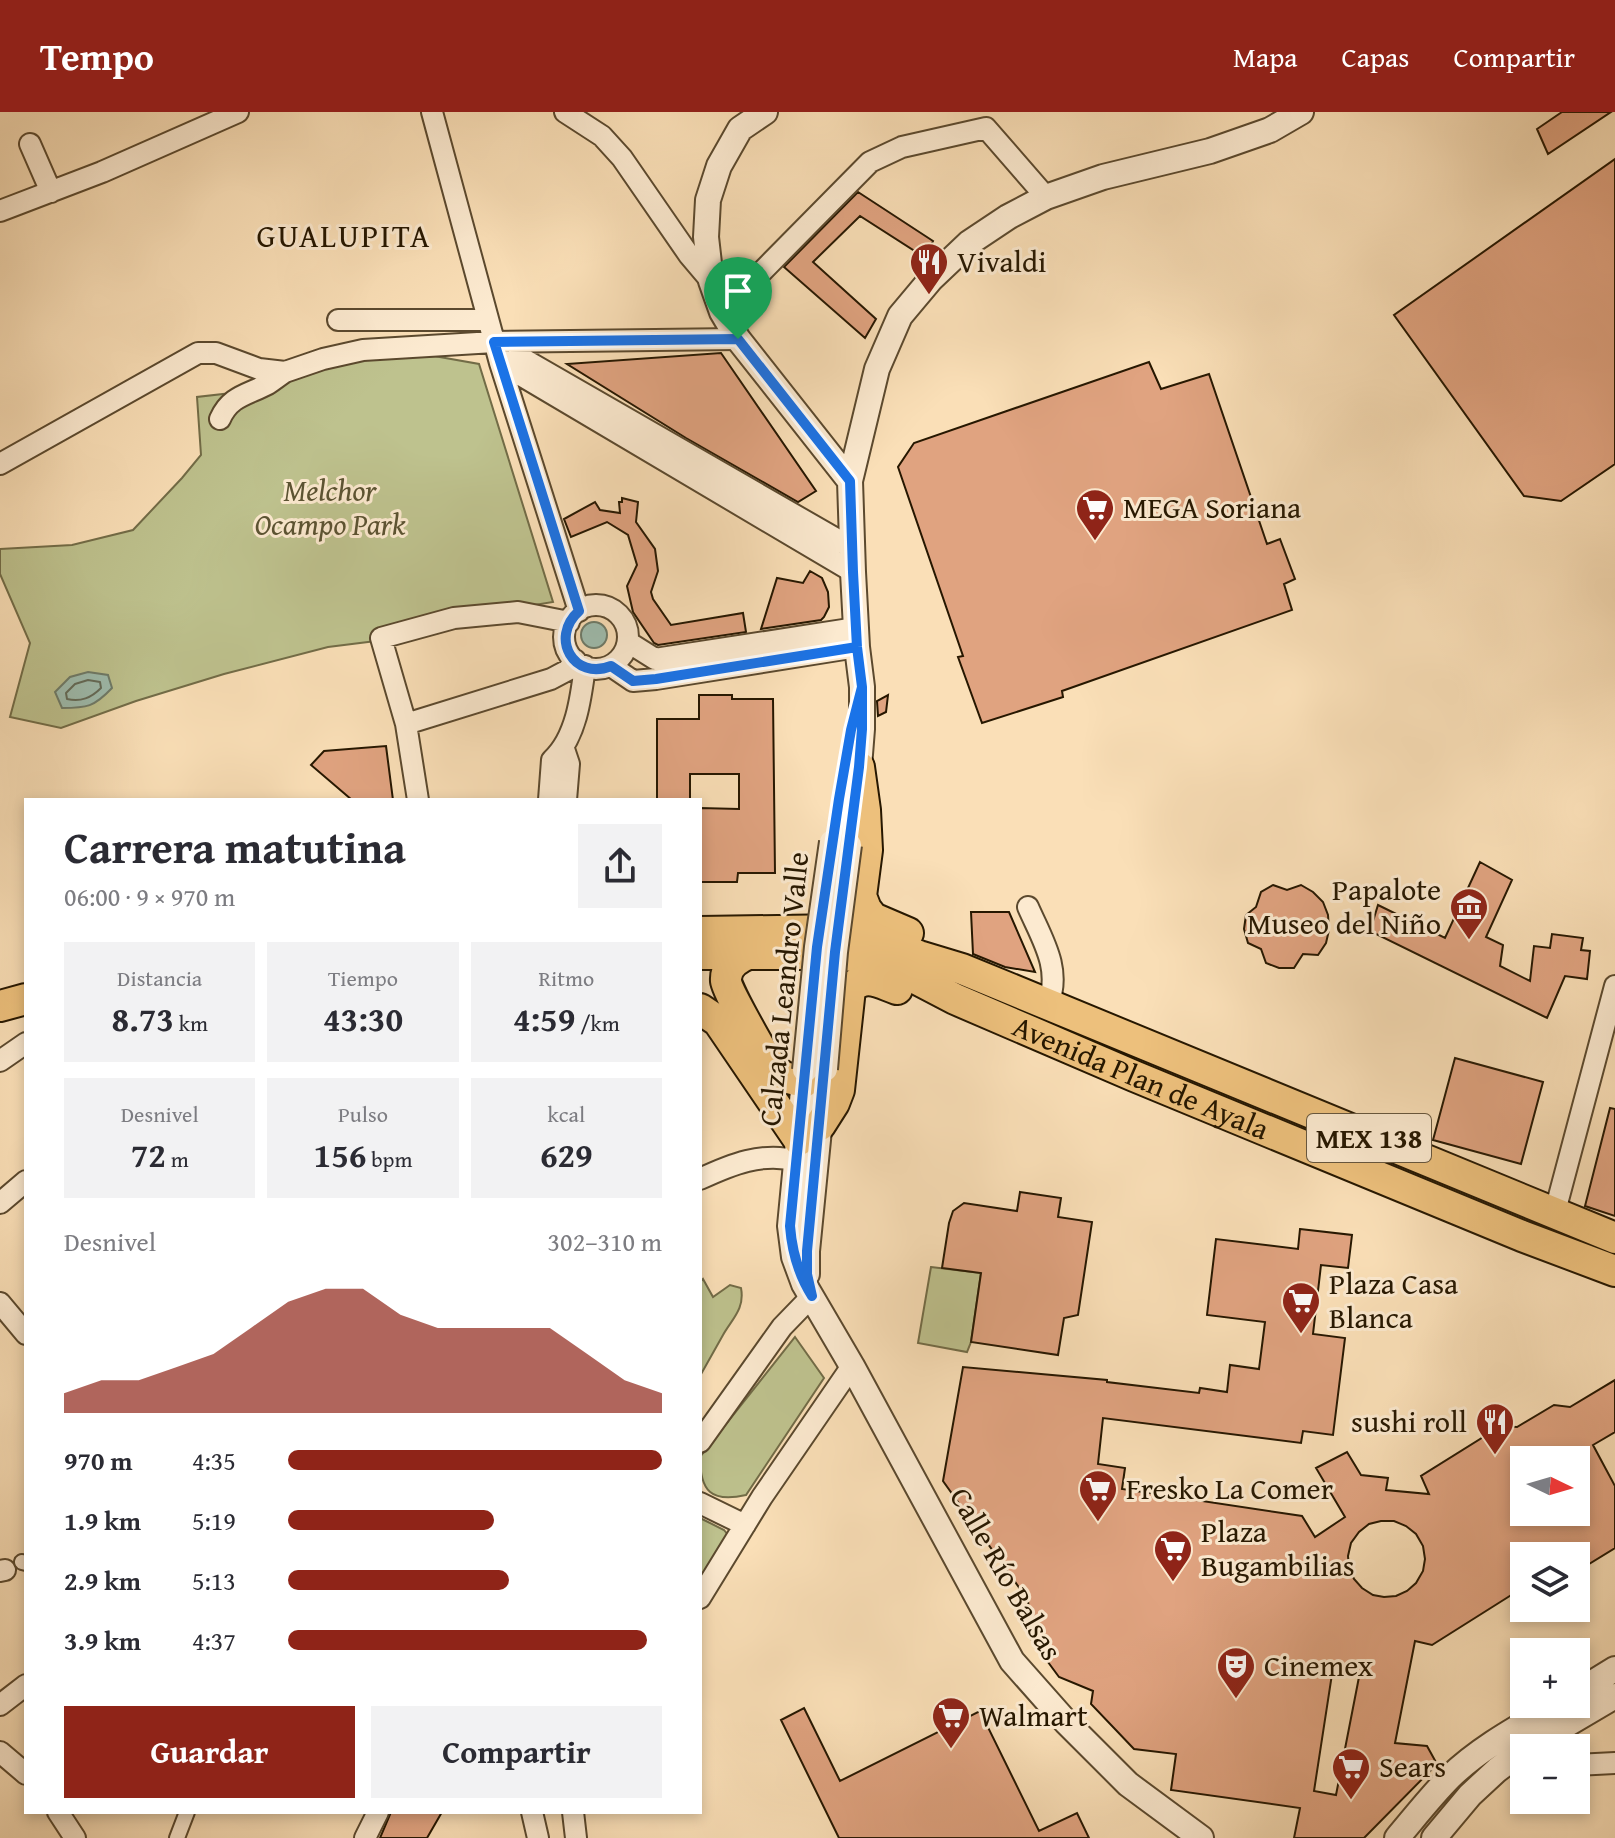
<!DOCTYPE html>
<html lang="es">
<head>
<meta charset="utf-8">
<style>
  body { margin:0; font-family:"Gentium Book Plus",serif; background:#f2f2f3; color:#2b2b33; height:100vh; display:flex; flex-direction:column; font-size:30px; white-space:nowrap }
  * { box-sizing:border-box; margin:0 }
  p { font-size:26px; color:#7c7c81 }
  .icon { flex:none; width:44px; height:44px; fill:none; stroke:currentColor; stroke-width:2; stroke-linecap:round; stroke-linejoin:round }
  .map { position:relative; flex:1; overflow:hidden }
  .drawer { position:absolute; left:24px; top:686px; width:678px; height:1016px; display:flex; flex-direction:column; background:#fff; border-radius:0px; box-shadow:0 4px 12px #0003 }
  .drawer>* { flex:none }
  .needle { width:52px; rotate:95deg }
  .tools { position:absolute; left:1510px; top:1334px; display:grid; gap:16px }
  .tools a { display:grid; place-items:center; width:80px; height:80px; border-radius:0px; background:#fff; box-shadow:0 4px 12px #0003; font-size:40px }
  .pin { position:absolute; display:grid; place-items:center; width:68px; height:68px; color:#fff; margin:-82px -34px; border-radius:50% 50% 50% 0; rotate:-45deg; box-shadow:0 0 8px #0007 }
  .pin .icon { rotate:45deg }
  .round { display:grid; place-items:center; flex:none; width:84px; height:84px; border-radius:0px; background:#f2f2f3 }
  .head { display:flex; align-items:center; justify-content:space-between; height:136px; padding:0 40px }
  h1 { font-size:44px; font-weight:700; line-height:60px }
  .figures { display:grid; grid-template-columns:repeat(3,1fr); gap:12px; height:136px; padding:8px 40px }
  .figures div { display:grid; align-content:center; border-radius:0px; background:#f2f2f3; text-align:center }
  .figures b { font-size:34px; font-weight:700 }
  .figures small { font-size:22px; font-weight:400 }
  .figures p { font-size:22px }
  .chart { height:224px; padding:16px 40px }
  .chart p { display:flex; justify-content:space-between }
  .chart svg { width:100%; height:144px; margin-top:8px; fill:#8f2418; opacity:.7 }
  .cta { display:flex; gap:16px; margin-top:auto; padding:16px 40px }
  .cta a { flex:1; height:92px; border-radius:0px; background:#8f2418; color:#fff; font-size:32px; font-weight:700; line-height:92px; text-align:center }
  .cta a+a { background:#f2f2f3; color:#2b2b33 }
  ul { padding:0 40px; list-style:none; font-size:26px }
  li { display:grid; grid-template-columns:128px 96px 1fr; align-items:center; height:60px }
  li i { height:20px; border-radius:10px; background:#8f2418 }
  header { display:flex; align-items:center; gap:48px; box-sizing:border-box; height:112px; padding:0 40px; background:#8f2418; color:#fff }
  header strong { font-size:38px }
  nav { display:flex; gap:44px; margin-inline-start:auto; font-size:28px }
  .map>svg:first-child { display:block }
  .green { fill:#bec28e; stroke:#726c47; stroke-width:2 }
  .water { fill:#9ebdaf; stroke:#6e7b69; stroke-width:2 }
  .lines { fill:none; stroke-linecap:round; stroke-linejoin:round }
  .shore { stroke:#626a58; stroke-width:2 }
  .building { fill:#e0a380; stroke:#261700; stroke-width:2; fill-rule:evenodd }
  .pedestrian-casing { stroke:#5b492e; stroke-width:18 }
  .minor-casing { stroke:#5b492e; stroke-width:24 }
  .tertiary-casing { stroke:#5b492e; stroke-width:28 }
  .primary-casing { stroke:#261700; stroke-width:34 }
  .pedestrian { stroke:#fcead0; stroke-width:14 }
  .minor { stroke:#fcead0; stroke-width:20 }
  .tertiary { stroke:#fcead0; stroke-width:24 }
  .primary { stroke:#edc07c; stroke-width:30 }
  .tertiary-bridge-casing { stroke:#5b492e; stroke-width:28; stroke-linecap:butt }
  .tertiary-bridge { stroke:#fcead0; stroke-width:24 }
  .route-casing { stroke:#fff; stroke-width:16 }
  .route { stroke:#1a73e8; stroke-width:10 }
  .labels { text-anchor:middle; stroke-width:6; stroke-linejoin:round; paint-order:stroke }
  .shield { fill:#fcead0; stroke:#66563e; stroke-width:2 }
  .shield-label { font-size:28px; font-weight:bold; fill:#261700 }
  .poi-label { font-size:30px; fill:#261700; stroke:#fcead0; text-anchor:start }
  .park-label { font-size:30px; font-style:italic; fill:#5b5332; stroke:#fcead0 }
  .street-label { font-size:30px; fill:#261700; stroke:#fcead0 }
  .neighbourhood-label { font-size:32px; letter-spacing:2px; fill:#261700; stroke:#fcead0 }
</style>
</head>
<body>
<header>
<strong>Tempo</strong>
<nav><a>Mapa</a><a>Capas</a><a>Compartir</a></nav>
</header>
<div class="map">
<svg width="1615" height="1726" viewBox="0 0 1615 1726">
  <rect width="100%" height="100%" fill="#fadfb7"/>
  <filter id="stains"><feTurbulence type="fractalNoise" baseFrequency=".0025" numOctaves="4"/><feColorMatrix values="0 0 0 0 .2 0 0 0 0 .09 0 0 0 0 .02 0 0 0 .5 -.17"/></filter>
  <radialGradient id="worn" r=".72"><stop offset=".6" stop-color="#630" stop-opacity="0"/><stop offset="1" stop-color="#630" stop-opacity=".3"/></radialGradient>
  <path class="green" d="M434,244l45,8 74,238 -50,8 -127,31 -48,6 -104,27 -88,27 -75,27 -51,-11 20,-74 -30,-69v-25l72,-4 61,-15 49,-52 19,-23 -4,-58 62,-7 54,-22 61,-11z
    M931,1155l50,6 -10,69 -4,10 -49,-9z
    M703,1167l10,18 17,-12 11,3c4,21 -9,31 -18,47 -8,14 -15,27 -23,41v-94z
    M795,1225l29,41 -78,117c-35,8 -46,-4 -46,-38z
    M700,1406l24,12 4,5 -28,44z"/>
  <path class="water" d="M581 523a13 13 0 1 1 26 0a13 13 0 1 1-26 0Z
    M88,560l20,3 4,13c-18,19 -25,20 -50,20l-7,-16 15,-15z"/>
  <g class="lines">
    <path class="shore" d="M88,568l12,2 1,6c-10,10 -20,14 -34,11l-1,-6 9,-9z"/>
  </g>
  <path class="building" d="M1562,0h49l-63,42 -11,-25z
    M1615,47v305l-54,37 -37,-5 -130,-181z
    M858,80l75,49 -9,16 -64,-41 -47,46 63,57 -11,19 -81,-71z
    M721,241l95,138 -18,11 -112,-64 -119,-74z
    M1149,250l12,27 48,-15 58,170 13,-5 15,40 -11,5 8,26 -230,81 1,6 -81,26 -24,-66 5,-1 -65,-189 16,-24z
    M622,386l16,4 -2,20 19,27 3,22 -7,21 2,7 18,26 72,-12 3,19 -88,13 -4,-2 -21,-31 -6,-26 10,-21 -9,-30 -21,-13 -36,15 -7,-18 31,-17 5,8 20,3 -1,-11h3z
    M810,459l12,7 6,14 1,15 -5,10 -3,3 -60,9 16,-51 26,5z
    M699,583h33v4h41l2,174h-37l-1,9h-37v-74l39,1v-35h-49v26h-33v-81h42z
    M888,583l-2,17 -8,4 -1,-15z
    M386,634l7,54h-41l-41,-35 13,-14z
    M1480,750l32,18 -26,57 17,8 -3,21 30,15 4,-35 16,2 2,-14 31,4 -2,12 9,1 -3,28 -22,-3 -18,42 -177,-87 8,-26 67,33z
    M1273,773l14,5 14,-5 12,7 10,10 5,13 1,15 -3,13 -8,12 -15,-1 -9,14h-15l-13,-5 -5,-14 -13,-6 -4,-14 2,-14 10,-8 5,-15z
    M971,800h38l26,60 -30,-5 -32,-13z
    M1455,946l88,24 -22,82 -88,-24z
    M1610,996l5,1v107l-30,-10z
    M1020,1080l41,6 -3,19 34,5 -14,93 -14,3 -6,37 -87,-13 10,-69 -39,-5 7,-45 4,-12 11,-8 53,8z
    M1300,1117l52,6 -4,33 -27,-3 -8,69 32,4 -12,97 -30,-4 -2,12 -198,-25 -5,46 27,4 -3,21 180,27 13,21 30,-20 -29,-49 31,-16 14,23 27,3 -2,12 43,4 -8,-18 80,-50 16,1 37,-22 16,2 45,-27v52l-22,13 22,41v62l-39,24v-16h-52v31l-92,58 -17,-4 -20,102 32,3 10,18 -73,74h-70l6,-30 -129,-18 5,-36 -42,-5 -43,-45 2,-13 -34,-14 -28,-38 -3,-39 -85,-119 20,-114 144,13v2l92,11 1,-5 27,4 3,-27 29,4 6,-47 -58,-7 9,-76 82,10zM1524,1348h52v52h-52zM1381,1409h13l12,5 10,8 7,12 2,13 -2,12 -7,12 -9,8 -11,5 -12,1 -11,-2 -11,-7 -8,-9 -5,-11 -1,-12 3,-13 8,-11 10,-8zM1332,1562l27,3 -23,118 -22,-4z
    M804,1596l36,73 140,-70 59,120 38,-18 12,25h-250l-58,-118z
    M391,1700h51l-15,26h-47z"/>
  <g class="lines">
    <defs>
      <path id="pedestrian" d="M22,1450l4,1
        M177,1726l10,-26"/>
      <path id="minor" d="M432,0l68,251 79,248
        M565,0l37,24 20,22 67,97 22,26
        M30,32l21,48
        M0,99l102,-39 136,-60
        M722,200l148,-150 32,-15 84,-19 60,69
        M338,208h150
        M494,230l358,206
        M500,251l353,209
        M220,307c10,-23 27,-24 48,-35 6,-4 11,-8 17,-12
        M0,352l198,-111h18l43,16 26,3 38,-13 40,-9 131,-8 244,-3
        M564 525a32 32 0 1 1 64 0a32 32 0 1 1-64 0Z
        M628,530l27,17 201,-31
        M611,554l22,15 23,-2 201,-32
        M406,612l145,-45 17,-9 7,-10
        M564,637l5,15 -3,36
        M418,688l-12,-76 -25,-86 73,-20 64,-6 51,10
        M549,688l3,-40c24,-22 29,-62 33,-94
        M1028,795c14,32 34,62 20,97
        M0,949l26,-18
        M700,1067c30,-14 63,-28 97,-18
        M0,1091l26,-22
        M1554,1103l61,-229
        M0,1191l26,31
        M700,1330l82,-115 30,-31
        M700,1391l45,22
        M0,1459l5,-1
        M700,1486l62,-101 90,-131
        M0,1593l26,-20
        M0,1640l26,22
        M1576,1653l39,-2
        M58,1700l17,26
        M532,1700l6,26
        M573,1700l3,26
        M365,1726l13,-26"/>
      <path id="tertiary" d="M765,0l-25,17 -21,37 -11,34 -2,37 5,44 11,31 16,27 112,142
        M849,733l10,-78 3,-38v-42l-5,-40 -4,-75 -3,-91 27,-112 23,-53 31,-37 38,-36 39,-26 38,-20 57,-20 107,-26 60,-21 31,-18
        M805,958l-15,156 4,31 10,27 48,82 160,295 54,61 62,62 73,54
        M807,1162v-23l18,-182
        M1576,1581l39,-24
        M1527,1636l88,-52
        M1397,1726c17,-20 34,-42 53,-61 31,-30 71,-51 108,-73
        M1434,1726l36,-43 27,-25 27,-20"/>
      <g id="primary">
        <path d="M859,655l6,43 2,40 -6,46 5,13 7,9 35,15"/>
        <path d="M700,820l142,-2 20,4 57,22 43,13 653,269"/>
        <path id="s1" d="M700,842h136l22,3 53,19 44,23 179,77 388,160 93,35"/>
        <path d="M748,842c-12,5 -23,13 -22,27 1,10 40,79 48,89l10,7 20,5"/>
        <path d="M0,894l26,-7"/>
        <path d="M700,897l18,12 81,119"/>
        <path d="M820,1013l14,-22 5,-13 11,-101c16,-16 29,-6 47,0"/>
      </g>
    </defs>
    <use href="#pedestrian" class="pedestrian-casing"/>
    <use href="#minor" class="minor-casing"/>
    <use href="#tertiary" class="tertiary-casing"/>
    <use href="#primary" class="primary-casing"/>
    <use href="#pedestrian" class="pedestrian"/>
    <use href="#minor" class="minor"/>
    <use href="#tertiary" class="tertiary"/>
    <use href="#primary" class="primary"/>
    <defs>
      <path id="tertiary-bridge" d="M825,957l10,-117 14,-107
        M805,958l12,-123 15,-105"/>
    </defs>
    <use href="#tertiary-bridge" class="tertiary-bridge-casing"/>
    <use href="#tertiary-bridge" class="tertiary-bridge"/>
  </g>
  <g class="lines">
    <defs>
      <path id="route" d="M738,227l112,142 3,91 4,75 5,40 -11,43 -12,69 -22,148 -27,279c2,26 8,48 22,70l-5,-22v-23l28,-299 24,-185 3,-38v-42l-5,-40 -201,32 -23,2 -22,-15c-37,15 -62,-28 -32,-55l-85,-269 244,-3"/>
    </defs>
    <use href="#route" class="route-casing"/>
    <use href="#route" class="route"/>
  </g>
  <defs>
    <symbol id="restaurant-pin" viewBox="-11 -11 22 30"><path d="M0 17L-7.5 6A9.5 9.5 0 1 1 7.5 6Z" fill="#8f2418" stroke="#fcead0"/><path d="M-5-6h1v4h1v-4h1v4h1v-4h1v5L-1.5 .5V6h-2V.5L-5-1ZM5-6V6H3V1.5H1.5Q1.5-4 5-6Z" fill="#fff"/></symbol>
    <symbol id="supermarket-pin" viewBox="-11 -11 22 30"><path d="M0 17L-7.5 6A9.5 9.5 0 1 1 7.5 6Z" fill="#8f2418" stroke="#fcead0"/><path d="M-6-5.5h2.5l.6 2H6L4.5 2H-2.5L-4.4-4H-6ZM-1.5 3.2a1.3 1.3 0 1 0 .1 0ZM3 3.2a1.3 1.3 0 1 0 .1 0Z" fill="#fff"/></symbol>
    <symbol id="museum-pin" viewBox="-11 -11 22 30"><path d="M0 17L-7.5 6A9.5 9.5 0 1 1 7.5 6Z" fill="#8f2418" stroke="#fcead0"/><path d="M0-6L6-3V-2H-6V-3ZM-5-1h2V3h-2ZM-1-1h2V3h-2ZM3-1h2V3H3ZM-6 4H6V6H-6Z" fill="#fff"/></symbol>
    <symbol id="theatre-pin" viewBox="-11 -11 22 30"><path d="M0 17L-7.5 6A9.5 9.5 0 1 1 7.5 6Z" fill="#8f2418" stroke="#fcead0"/><path d="M-5-5.5Q0-4 5-5.5V0Q5 5 0 6Q-5 5-5 0ZM-3.3-2.5H-1v1.5H-3.3ZM1-2.5H3.3v1.5H1ZM-2.8 1Q0 5.5 2.8 1Z" fill="#fff"/></symbol>
  </defs>
  <g fill-rule="evenodd">
    <use href="#restaurant-pin" x="907" y="128" width="44" height="60"/>
    <use href="#supermarket-pin" x="1073" y="374" width="44" height="60"/>
    <use href="#museum-pin" x="1447" y="773" width="44" height="60"/>
    <use href="#supermarket-pin" x="1279" y="1167" width="44" height="60"/>
    <use href="#restaurant-pin" x="1473" y="1288" width="44" height="60"/>
    <use href="#supermarket-pin" x="1076" y="1355" width="44" height="60"/>
    <use href="#supermarket-pin" x="1151" y="1415" width="44" height="60"/>
    <use href="#theatre-pin" x="1214" y="1532" width="44" height="60"/>
    <use href="#supermarket-pin" x="929" y="1582" width="44" height="60"/>
    <use href="#supermarket-pin" x="1329" y="1633" width="44" height="60"/>
  </g>
  <g class="labels">
    <rect class="shield" x="1307" y="1002" width="124" height="48" rx="6"/>
    <g class="shield-label">
      <text x="1369" y="1036">MEX 138</text>
    </g>
    <g class="poi-label">
      <text x="957" y="160">Vivaldi</text>
      <text x="1123" y="406">MEGA Soriana</text>
      <text x="1441" y="788" text-anchor="end">Papalote<tspan x="1441" dy="34">Museo del Niño</tspan></text>
      <text x="1329" y="1182">Plaza Casa<tspan x="1329" dy="34">Blanca</tspan></text>
      <text x="1467" y="1320" text-anchor="end">sushi roll</text>
      <text x="1126" y="1387">Fresko La Comer</text>
      <text x="1201" y="1430">Plaza<tspan x="1201" dy="34">Bugambilias</tspan></text>
      <text x="1264" y="1564">Cinemex</text>
      <text x="979" y="1614">Walmart</text>
      <text x="1379" y="1665">Sears</text>
    </g>
    <g class="park-label">
      <text x="330" y="389">Melchor<tspan x="330" dy="34">Ocampo Park</tspan></text>
    </g>
    <g class="street-label">
      <text transform="translate(784 877) rotate(-84)" y="10">Calzada Leandro Valle</text>
      <text dy="10" stroke="none"><textPath href="#s1" startOffset="466">Avenida Plan de Ayala</textPath></text>
      <text transform="translate(1006 1462) rotate(60)" y="10">Calle Río Balsas</text>
    </g>
    <g class="neighbourhood-label">
      <text x="344" y="135">GUALUPITA</text>
    </g>
  </g>
  <rect width="100%" height="100%" filter="url(#stains)"/>
  <rect width="100%" height="100%" fill="url(#worn)"/>
</svg>
<div class="tools">
<a><svg class="needle" viewBox="-14 -14 28 28"><path d="M0-13l5 13h-10z" fill="#e53935"/><path d="M0 13l5-13h-10z" fill="#7c7c81"/></svg></a>
<a><svg class="icon" aria-label="layers" viewBox="0 0 24 24"><path d="M12 4l9 5-9 5-9-5zM3 14l9 5 9-5"/></svg></a>
<a>+</a>
<a>−</a>
</div>
<div class="pin" style="left:738px;top:227px;background:#1e9e55"><svg class="icon" aria-label="arrive" viewBox="0 0 24 24"><path d="M6 21V4h12l-3 4 3 4H6"/></svg></div>
<section class="drawer">
<div class="head"><div><h1>Carrera matutina</h1><p>06:00 · 9 × 970 m</p></div><a class="round"><svg class="icon" aria-label="share" viewBox="0 0 24 24"><path d="M12 15V3M7 8l5-5 5 5M5 13v7h14v-7"/></svg></a></div>
<div class="figures">
<div><p>Distancia</p><b>8.73<small> km</small></b></div>
<div><p>Tiempo</p><b>43:30</b></div>
<div><p>Ritmo</p><b>4:59<small> /km</small></b></div>
</div>
<div class="figures">
<div><p>Desnivel</p><b>72<small> m</small></b></div>
<div><p>Pulso</p><b>156<small> bpm</small></b></div>
<div><p>kcal</p><b>629</b></div>
</div>
<div class="chart"><p><span>Desnivel</span>302–310 m</p>
<svg viewBox="0 0 160 44" preserveAspectRatio="none"><path d="M0 44V38L10 34L20 34L30 30L40 26L50 18L60 10L70 6L80 6L90 14L100 18L110 18L120 18L130 18L140 26L150 34L160 38V44z"/></svg>
</div>
<ul>
<li><b>970 m</b>4:35<i style="width:100%"></i></li>
<li><b>1.9 km</b>5:19<i style="width:55%"></i></li>
<li><b>2.9 km</b>5:13<i style="width:59%"></i></li>
<li><b>3.9 km</b>4:37<i style="width:96%"></i></li>
</ul>
<div class="cta"><a>Guardar</a><a>Compartir</a></div>
</section>
</div>
</body>
</html>
